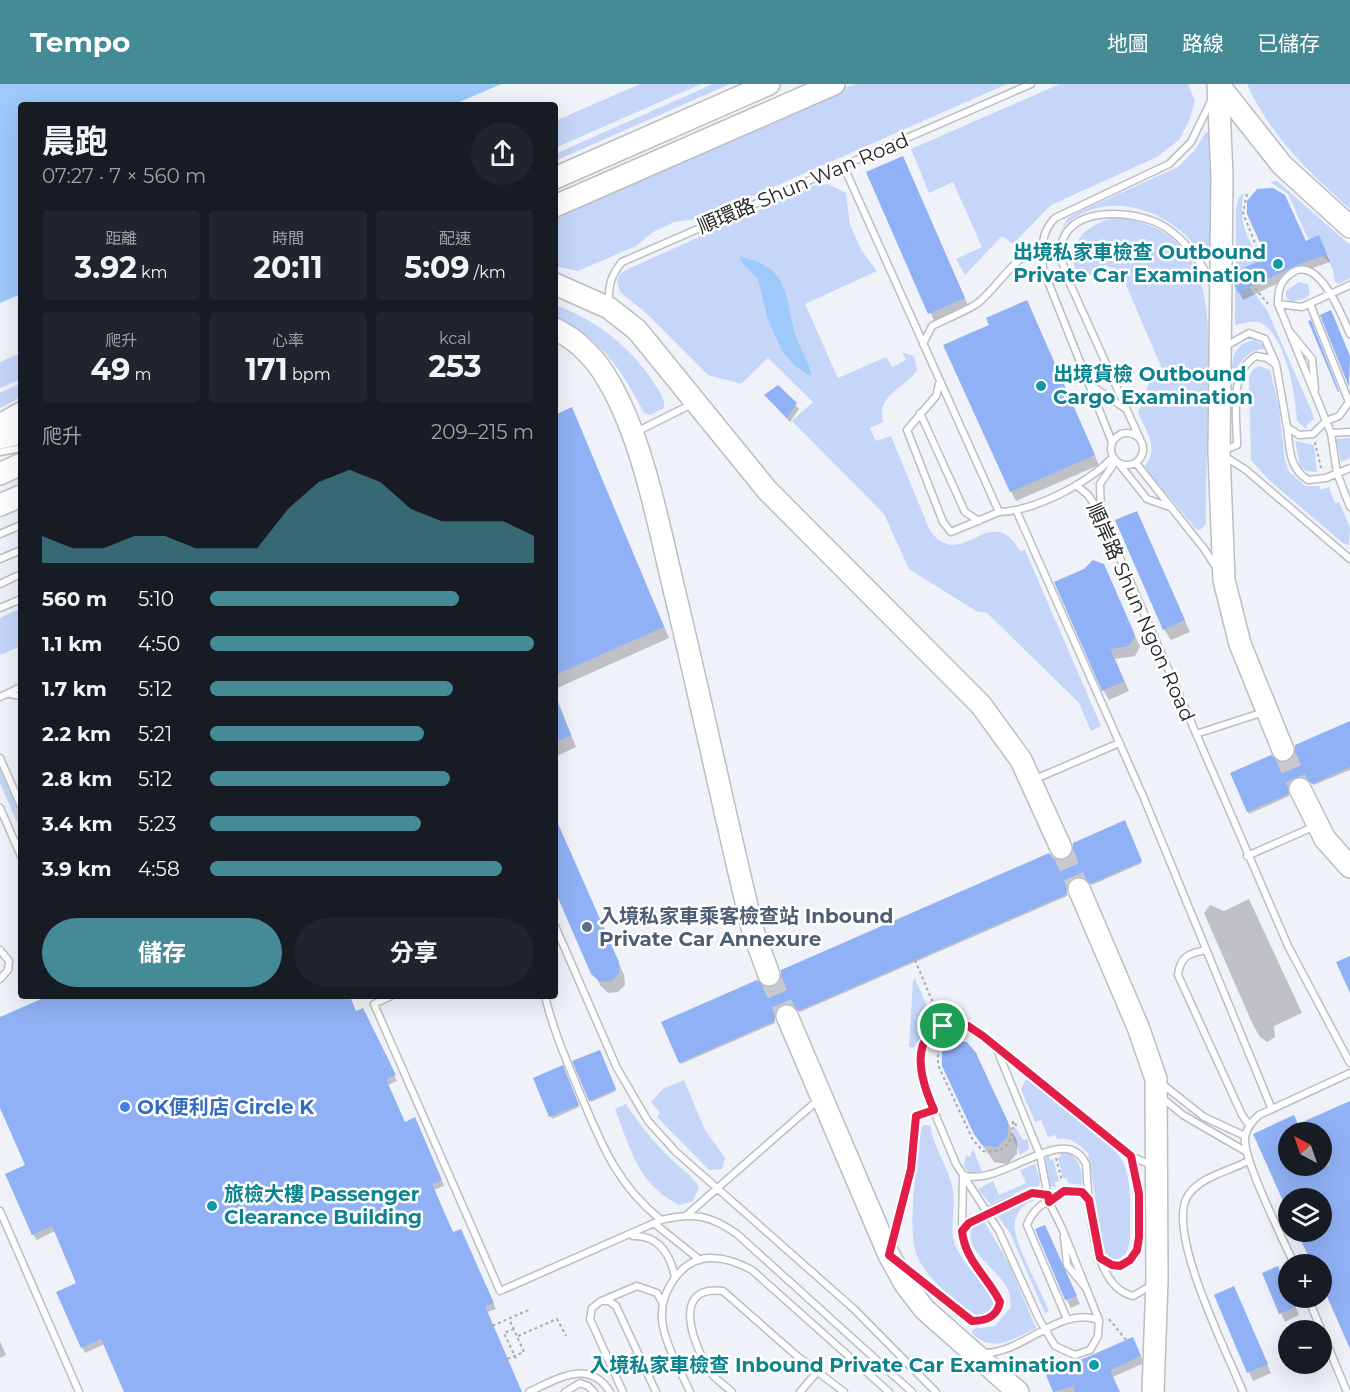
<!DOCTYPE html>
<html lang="zh-TW">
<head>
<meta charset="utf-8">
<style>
  body { margin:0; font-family:Montserrat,"Noto Sans TC",sans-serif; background:#20242c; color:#f1f3f6; height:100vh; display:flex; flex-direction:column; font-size:22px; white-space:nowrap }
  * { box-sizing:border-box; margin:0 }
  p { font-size:20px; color:#9ea1a6 }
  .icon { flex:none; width:33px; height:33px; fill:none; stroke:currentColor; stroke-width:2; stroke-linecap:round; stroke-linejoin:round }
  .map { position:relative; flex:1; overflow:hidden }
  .side { position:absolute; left:18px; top:18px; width:540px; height:897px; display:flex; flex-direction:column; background:#171b24; border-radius:6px; box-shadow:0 6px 24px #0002 }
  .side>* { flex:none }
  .needle { width:39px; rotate:320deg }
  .controls { position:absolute; left:1278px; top:1038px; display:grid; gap:12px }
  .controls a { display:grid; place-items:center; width:54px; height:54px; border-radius:50%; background:#171b24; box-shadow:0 6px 24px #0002; font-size:30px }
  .pin { position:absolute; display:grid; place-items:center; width:51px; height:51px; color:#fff; margin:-26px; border:3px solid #fff; border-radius:50%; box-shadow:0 2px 6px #0007 }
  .round { display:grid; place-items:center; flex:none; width:63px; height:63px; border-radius:32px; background:#20242c }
  .head { display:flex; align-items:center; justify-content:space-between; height:102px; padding:0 24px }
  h1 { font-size:33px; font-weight:700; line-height:45px }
  .figures { display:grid; grid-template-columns:repeat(3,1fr); gap:9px; height:102px; padding:6px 24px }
  .figures div { display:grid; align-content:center; border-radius:6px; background:#20242c; text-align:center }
  .figures b { font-size:30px; font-weight:700 }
  .figures small { font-size:16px; font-weight:400 }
  .figures p { font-size:16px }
  .chart { height:168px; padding:12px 24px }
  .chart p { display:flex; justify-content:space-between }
  .chart svg { width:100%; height:108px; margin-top:6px; fill:#458b96; opacity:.7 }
  .cta { display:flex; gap:12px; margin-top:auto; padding:12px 24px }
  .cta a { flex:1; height:69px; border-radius:36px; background:#458b96; color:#fff; font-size:24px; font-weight:700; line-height:69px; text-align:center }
  .cta a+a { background:#20242c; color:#f1f3f6 }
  ul { padding:0 24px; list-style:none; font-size:20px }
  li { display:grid; grid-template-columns:96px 72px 1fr; align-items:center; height:45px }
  li i { height:15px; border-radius:8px; background:#458b96 }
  header { display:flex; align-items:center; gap:36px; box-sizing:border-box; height:84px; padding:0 30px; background:#458b96; color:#fff }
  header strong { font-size:28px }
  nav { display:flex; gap:33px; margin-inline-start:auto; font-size:21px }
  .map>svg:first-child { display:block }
  .green { fill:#c5d6f9 }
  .water { fill:#9dcafb }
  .shadow { fill:#0003; fill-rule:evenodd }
  .building { fill:#90b1f5; fill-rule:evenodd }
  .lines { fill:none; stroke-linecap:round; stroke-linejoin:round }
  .highway-tunnel { stroke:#c7c9ce; stroke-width:21; stroke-dasharray:21 10; stroke-linecap:butt }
  .lane-casing { stroke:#bbbec3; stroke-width:9 }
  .highway-casing { stroke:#bbbec3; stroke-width:24 }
  .path { stroke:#a8abaf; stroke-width:2; stroke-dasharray:3 3; stroke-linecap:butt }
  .lane { stroke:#fff; stroke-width:6 }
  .highway { stroke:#fff; stroke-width:21 }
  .path-bridge { stroke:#a8abaf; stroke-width:2; stroke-dasharray:3 3; stroke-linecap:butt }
  .route-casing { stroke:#fff; stroke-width:12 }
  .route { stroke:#e11d48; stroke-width:8 }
  .culture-dot { fill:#0f9aa8; stroke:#fff; stroke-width:2 }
  .service-dot { fill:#5c6f8a; stroke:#fff; stroke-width:2 }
  .shop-dot { fill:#3f7fe0; stroke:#fff; stroke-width:2 }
  .labels { text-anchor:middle; stroke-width:5; stroke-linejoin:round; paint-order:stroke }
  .street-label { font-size:20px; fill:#252628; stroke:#fff }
  .culture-label { font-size:20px; font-weight:bold; fill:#0d838f; stroke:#fff; text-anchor:end }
  .service-label { font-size:20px; font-weight:bold; fill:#4e5e75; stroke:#fff; text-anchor:start }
  .shop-label { font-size:20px; font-weight:bold; fill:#366cbe; stroke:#fff; text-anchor:start }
</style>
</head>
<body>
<header>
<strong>Tempo</strong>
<nav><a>地圖</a><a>路線</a><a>已儲存</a></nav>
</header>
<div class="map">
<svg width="1350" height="1308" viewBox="0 0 1350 1308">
  <rect width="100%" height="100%" fill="#eff2f8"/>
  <path class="green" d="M640,0h61l-146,64v-27z
    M713,0h17l-175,77v-7z
    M854,0h153l-304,134 -29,4 -21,10 -17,14 -58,25 -23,-5v-50z
    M1060,0h128l7,17 -6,20 -10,19 -22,17 -106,48 -38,39 -11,-8 -37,39 -9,-16 26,-12 -29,-65 -24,11 -18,-44z
    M1247,0h103v125c-42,-38 -79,-72 -103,-125z
    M1206,48l3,1 1,11v113l-6,1c-29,-48 -99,-74 -143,-29l7,-11 15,-8 95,-43 16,-16z
    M1277,97l73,64v33l-11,6 -4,-2c-2,-16 -5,-24 -21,-30l-26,-58 -18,-12z
    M828,100l18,9 4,32 12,26 15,20 -72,33 33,74 48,-21 6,10 14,-7 -4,-8 12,4 3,14c-12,18 -41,25 -34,52l-13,6 6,13 15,-5 39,95c33,43 60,-33 90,20l5,-1 76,176 -10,5 -12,-28 -92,-90 -11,-2 -67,-42 -25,-55 -92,-93 21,-19 -45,-44 -27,26 -33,-9 -62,-62 -26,-21 -3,-11 3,-7 8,-5 187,-84z
    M1244,109c-7,30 5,45 17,72l-12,21 18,24 45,102 2,7 -7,6 -1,4 -9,-8c-1,-25 -12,-91 -39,-99 -8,-2 -16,2 -23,3l1,-117 3,-11z
    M1117,133c101,14 92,101 91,179 -1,43 -2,85 -2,128l-6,6 -4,-1 -52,-62c16,-18 3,-35 -6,-54l13,-36 12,-6 -43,-100 -16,-6 -6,13 -14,-5 -6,4c-16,-32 9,-54 39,-60z
    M1299,198l9,2 2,10 -4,4 -15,4 -5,-5v-6z
    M555,221c40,14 76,42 99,78 4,7 12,16 10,25l-14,7 -6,-2c-23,-45 -42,-73 -89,-96z
    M1254,256l10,5 1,4c-13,0 -22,8 -28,19h-5c0,-14 7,-26 22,-28z
    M21,269v26l-21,9v-26z
    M1259,282l11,4 9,38 6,52 4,12 16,14h14l2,4 8,-3 6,16 4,-1 11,25 -1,18 -5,-1 -74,-63 -19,-21 -2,-83 4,-8z
    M21,299v14l-21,11v-15z
    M1350,354v20l-9,4 -5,-23z
    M1295,357l19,4 3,27 -11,-1 -6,-5z
    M21,524v38l-21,9v-37z
    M0,685l21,48v14l-21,-48z
    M915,895l19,42 -11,11 -9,16 -5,-1 4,-66z
    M1026,995l5,1c20,17 85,63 93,84 8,22 6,47 6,70 0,14 -3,25 -18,26l-8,-8 -16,-99c-8,-8 -18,-17 -31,-14l-1,-4 -8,2 -7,-17 -6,2 -14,-33z
    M684,996l21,50 20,28 -3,11 -13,1 -52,-53 3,-4 -9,-11 12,-13z
    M626,1020c12,18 24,34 39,49 11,12 26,21 34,34l-6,14 -14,4c-42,-22 -48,-55 -64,-96z
    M924,1041h6c3,23 19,42 23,65 3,17 -4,39 2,55 9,23 35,38 39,62l-7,8 -8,2c-21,-14 -52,-37 -62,-61 -11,-26 1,-95 3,-125z
    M1014,1041l9,15 5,-1 1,10 -9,6 -7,-16z
    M973,1065l9,22 -5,2 -9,-1 -4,-6 2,-11 4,2z
    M1059,1067c19,1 24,18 23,34l-14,-2 -1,-5h-4l-5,-20 3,-2z
    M1046,1072h3l1,4 3,-1 6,22 -4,1 1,5 -6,-1 -5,-24z
    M1035,1080l5,17 -1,5 -10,1 -39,17 -12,-15 15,-8 6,14 27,-12 -6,-13z
    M1031,1115l6,1c-14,1 -25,17 -22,31 4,20 25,59 34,80l-4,2 -35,-80 -14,-19z
    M983,1135l26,45 27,64c-23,11 -43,26 -64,5l1,-4 22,-3 16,-19c-1,-5 -1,-10 -2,-15 -7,-22 -51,-42 -35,-68z"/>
  <path class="water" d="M0,0h501l-48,21h-432v189l-21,9z
    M740,173c51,9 44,41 56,80 4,12 15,28 15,39l-16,-10 -13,-15 -14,-31 -10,-41 -18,-19z"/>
  <path class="shadow" d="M908,85l62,141 -34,15 -68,-152z
    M1306,158l16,2 8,18 -29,10 -58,28 -8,-17 34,-24z
    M1027,217l72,164 -83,36 -5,-10 -20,-165z
    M766,312l29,8 4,5 -9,13z
    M572,325l97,229 -114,51v-273z
    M1136,429l54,119 -19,8 -7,-11z
    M1109,493l31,70 -5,9 -20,3 14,32 -20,9 -6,-10z
    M555,610l21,53 -21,10z
    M1350,639v47l-36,15 -5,-5 -13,-1 -7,6v11l-40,18 -17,-40 57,-11 8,-10z
    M1124,738l18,41 -50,22 -9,-7 -9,1 -7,11v6l-267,116 -9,-7 -9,1 -7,11v6l-94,41 -18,-41 112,-35 278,-128 13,1z
    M555,746l13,17 56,128 1,10 -7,7 -10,1 -8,-8 -45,-97z
    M1249,815l53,114 -28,13 1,11 -8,5 -7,-5 -7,-12 -49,-112 6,-8 14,6z
    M52,912h297l7,17 10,3 31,65 -9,4 17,38 12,1 27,62 -10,4 19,44 10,2 33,73 -9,3 34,80h-396l-20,-48 -20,9 -27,-60 20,-9 -23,-53 -18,9 -4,-6 -6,-68 -27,-62v-85z
    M599,967l17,40 -25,11 -17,-40z
    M975,970l42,87v13l-10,10 -13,-2 -19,-28z
    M562,983l17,40 -27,12 -17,-40z
    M1350,1018v243l-28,-63v-18h-8l-15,-32h23v-34h-34v11l-33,-74 43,-10zM1288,1048h34v34h-34z
    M1049,1151l31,69 -9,4 -5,-9z
    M1278,1184l10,22v8h4l7,17 -14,7 -4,-9z
    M1216,1212h22l33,77 -18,8z
    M0,1257l6,14 -6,3z
    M1136,1262l8,17 -31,14 6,15h-65l-6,-16z"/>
  <path class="building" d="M903,72l62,142 -37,16 -62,-142z
    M1273,104l12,7 21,46 13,-6 8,19 -30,11 -59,28 -4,-9v-12l33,-14 -20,-44v-13l10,-12z
    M1027,216l68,155 -85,37 -67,-147 46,-20 -3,-7z
    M1331,226l19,46 -1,31 -29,-72z
    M1311,236l28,71 -1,1 -30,-71z
    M778,301l19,18 -10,15 -23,-23z
    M572,323l92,220 -109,48v-260z
    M1137,427l48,109 -22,10 -48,-110z
    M1093,476l11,4 31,71 -6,11 -19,3 14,32 -22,10 -48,-109 30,-13z
    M555,612l16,39 -16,7z
    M1350,637v46l-38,17 -6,-6 -11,-1 -6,6 -1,11 -41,18 -17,-39 41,-18 10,7h7l7,-10v-7z
    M555,733l64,145v11l-7,8 -12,1 -9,-8 -36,-83z
    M1125,736l17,41 -52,23 -9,-8 -8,2 -7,9 1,7 -269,117 -9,-8 -8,2 -7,9 1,7 -96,42 -18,-41 96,-42 9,7h8l7,-9v-8l268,-117 5,6 12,1 6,-5 1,-12z
    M1350,872v37l-14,-31z
    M48,912h302l6,15 7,-3 33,67 -10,4 19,43 10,-5 27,63 -10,4 21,48 8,-3 33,74 -9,3 37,86h-398l-23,-53 -20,9 -25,-56 20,-9 -24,-57 -20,9 -27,-61 20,-9 -25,-57v-91z
    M953,957l14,1 9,11 32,69v14l-11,11 -15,-2 -8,-11 -32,-68v-16z
    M600,966l16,39 -27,12 -17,-40z
    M563,981l16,40 -30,12 -16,-39z
    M1350,1017v248l-28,-64v-21h-10l-15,-32h25v-34h-34v14l-35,-78 41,-19 4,9zM1288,1048h34v15l8,19h-42z
    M1045,1141l32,71 -12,4 -30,-71z
    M1278,1182l10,24v8h4l4,9 -17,7 -17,-41z
    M1234,1202l34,78 -21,9 -33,-78z
    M1133,1253l8,19 -31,14 10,22h-45l-2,-6 -20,6 -7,-17z"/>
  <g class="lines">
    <path class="highway-tunnel" d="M1283,666l17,39
      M1061,764l18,41
      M769,891l18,41"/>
    <defs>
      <path id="lane" d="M843,81l156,347c36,-1 89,-29 113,-54
        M609,219c-1,-17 2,-28 13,-41l409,-178
        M1278,220l24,3 48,-22
        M1290,248l22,27 3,30
        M1350,250c-8,-18 -33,-84 -61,-59 -10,8 -11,17 -11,29l53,129 6,40 13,34
        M923,260l9,-18c14,-7 29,-13 43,-21 25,-16 49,-73 86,-52
        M1226,262l23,-13 16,6 11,25 11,63 12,8 14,-1 13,-13 13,-5 10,-14 -39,-98
        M939,300l-3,12 -29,34 36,92 8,10 48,-20
        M1092,302l34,23
        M920,329l45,99 14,9
        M1287,343c3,21 1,40 21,53l18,-2 24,-10
        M636,348l56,-28
        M1111 365a16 16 0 1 1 32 0a16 16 0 1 1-32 0Z
        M1331,349l19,-1
        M1140,355l-73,-162c-2,-7 -5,-15 -6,-22 -3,-51 74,-47 104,-28 22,14 36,36 49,59
        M1112,358l-69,-173c-1,-19 -3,-36 12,-51l114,-54 22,-22 20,-41
        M1222,367l15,-6c0,-29 -9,-72 19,-89l11,2 8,6
        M0,368l21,-4
        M1224,372l22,14 104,89
        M1136,379l69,87 12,19
        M1120,381l27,34 23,8
        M1076,401l12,10 13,19 187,432 62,117
        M1017,428l126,284 128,311
        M1101,429l-1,-29 15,-22
        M0,450l21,-9
        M0,475l21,-9
        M0,500l21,-10
        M0,524l21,-9
        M10,610l11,2
        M0,613l21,-10
        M1196,650l68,-22
        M0,674l21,48
        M1033,696l84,-36
        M0,724l21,48
        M1247,772l66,-29
        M555,842l62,142 31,53 28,31 178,157 82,83
        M0,866l9,11 -1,9 -8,9
        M1206,866c-16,3 -26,6 -28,25l64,140 7,10
        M391,912l-17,8 126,287 161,-71
        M545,912c8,34 21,63 34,95 22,52 37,93 82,129 32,-8 49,-5 76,14l175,158
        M996,963l44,108 9,47 13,26 37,92 -1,16 -8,14 -15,5 -20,-9 -16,-27 -40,-88 -43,-67 -33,-79 -3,-14v-11l6,-19 17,-15h25l15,10 148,120 20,9
        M1161,999l43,34 41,19
        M1161,1013l22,18 62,36
        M0,1127l79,181
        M688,1130l130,-114
        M655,1140l45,36
        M962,1147l1,-56c37,14 102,-56 123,-11 3,36 4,122 47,132l19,-11
        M633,1152c26,-1 37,18 42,41
        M1064,1153l3,28 18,22
        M892,1161l19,-76 6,-53 17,-6
        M1100,1174c58,37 36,-78 31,-102
        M1294,1180c-11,-25 -51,-104 -49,-126 1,-10 7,-17 14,-23l91,-42
        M905,1184l67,53c14,0 25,-4 28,-19l-30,-43 -8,-28c15,-17 64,-43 86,-36
        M1308,1214l39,94
        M604,1216l33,-14 20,7 5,9
        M1067,1235l-40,-94c6,-18 21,-24 37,-34l18,1 7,7
        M983,1269c41,1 76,-48 116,-33
        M612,1283l27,-12
        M529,1308c28,-13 60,-34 81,0
        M565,1308l15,-9 8,3 6,6
        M623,1308l-33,-73 2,-11 9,-7h8l7,5 40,86
        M690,1308c-10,-23 -26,-49 -28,-73 -2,-26 18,-59 46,-61 16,-1 30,5 44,12l137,122
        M732,1308c-6,-6 -16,-12 -21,-19 -16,-24 -43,-89 12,-82l74,65 47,36
        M800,1308l18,-21
        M1243,1308c-15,-38 -80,-165 -54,-198 13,-18 41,-23 59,-33"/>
      <path id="highway" d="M1218,0l4,92 -3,276 5,128 16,64 43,106
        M1218,0l64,81 68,62
        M555,94l214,-94
        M555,122l279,-122
        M555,200l54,24 28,22 130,160 214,215 40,55 40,88
        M555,245c23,11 42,31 54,53 33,56 49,140 64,203 28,115 52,231 80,346l16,44
        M0,341l21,-12
        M0,354l21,-5
        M0,390l21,-10
        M0,421l21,-9
        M1300,705l25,50 25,28
        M1079,805l59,138 18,52 1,201 -4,112
        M787,932l102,239 16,29 19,25 94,83"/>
    </defs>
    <use href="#lane" class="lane-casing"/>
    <use href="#highway" class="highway-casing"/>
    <path class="path" d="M1247,110l-4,19 22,55 -11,19 14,17
      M1315,358l6,26
      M915,876l24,57
      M948,952l1,3 -11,8v18l35,75 10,11c23,3 30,-9 30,-30l4,5
      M1056,1074l6,23
      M1109,1235l17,21
      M487,1244l44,-19
      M514,1245l-10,4 12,26
      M518,1252l39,-17 9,17"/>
    <use href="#lane" class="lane"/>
    <use href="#highway" class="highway"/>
    <path class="path-bridge" d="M502,1277l22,-9 -15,-33"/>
  </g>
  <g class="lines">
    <defs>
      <path id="route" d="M953,940l15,2 15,10 148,120 8,38v43l-2,13 -7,10 -10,6 -8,-1 -12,-7 -11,-58 -7,-8 -18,-1 -15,11 -1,-7 -16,-2 -63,30 -7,8c3,30 26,46 38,71 -3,15 -14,19 -28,19l-83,-66 22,-86 5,-53 18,-6c-13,-29 -29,-79 19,-86z"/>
    </defs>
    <use href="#route" class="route-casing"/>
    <use href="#route" class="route"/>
  </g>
  <g class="culture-dot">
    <circle cx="1278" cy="180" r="6"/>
    <circle cx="1041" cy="302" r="6"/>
    <circle cx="212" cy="1122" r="6"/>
    <circle cx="1094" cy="1281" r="6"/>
  </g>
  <circle class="service-dot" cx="587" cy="843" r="6"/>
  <circle class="shop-dot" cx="125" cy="1023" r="6"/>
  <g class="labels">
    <g class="street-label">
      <text transform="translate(803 99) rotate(-23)" y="7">順環路 Shun Wan Road</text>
      <text transform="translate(1141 528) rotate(66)" y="7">順岸路 Shun Ngon Road</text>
    </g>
    <g class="culture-label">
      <text x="1266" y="175">出境私家車檢查 Outbound<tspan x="1266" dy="23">Private Car Examination</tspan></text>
      <text x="1053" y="297" text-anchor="start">出境貨檢 Outbound<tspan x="1053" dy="23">Cargo Examination</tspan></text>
      <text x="224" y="1117" text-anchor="start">旅檢大樓 Passenger<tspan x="224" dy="23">Clearance Building</tspan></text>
      <text x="1082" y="1288">入境私家車檢查 Inbound Private Car Examination</text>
    </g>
    <g class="service-label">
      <text x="599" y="839">入境私家車乘客檢查站 Inbound<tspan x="599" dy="23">Private Car Annexure</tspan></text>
    </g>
    <g class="shop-label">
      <text x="137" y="1030">OK便利店 Circle K</text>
    </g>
  </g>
</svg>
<div class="controls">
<a><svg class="needle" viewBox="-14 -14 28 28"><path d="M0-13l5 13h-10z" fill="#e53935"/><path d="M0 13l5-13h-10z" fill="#9ea1a6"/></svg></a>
<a><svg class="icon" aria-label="layers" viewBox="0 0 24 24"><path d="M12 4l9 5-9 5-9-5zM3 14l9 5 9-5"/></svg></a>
<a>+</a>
<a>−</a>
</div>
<div class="pin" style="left:943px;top:942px;background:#1e9e55"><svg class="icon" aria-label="arrive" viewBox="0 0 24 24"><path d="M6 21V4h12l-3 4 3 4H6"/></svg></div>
<section class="side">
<div class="head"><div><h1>晨跑</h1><p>07:27 · 7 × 560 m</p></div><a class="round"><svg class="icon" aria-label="share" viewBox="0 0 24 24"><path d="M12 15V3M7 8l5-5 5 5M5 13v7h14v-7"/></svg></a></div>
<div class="figures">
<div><p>距離</p><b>3.92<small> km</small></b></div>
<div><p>時間</p><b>20:11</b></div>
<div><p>配速</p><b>5:09<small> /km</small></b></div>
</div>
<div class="figures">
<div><p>爬升</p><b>49<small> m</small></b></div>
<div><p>心率</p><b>171<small> bpm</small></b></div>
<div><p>kcal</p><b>253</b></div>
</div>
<div class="chart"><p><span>爬升</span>209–215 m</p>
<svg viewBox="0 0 160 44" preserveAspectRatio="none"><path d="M0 44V33L10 38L20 38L30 33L40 33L50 38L60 38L70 38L80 22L90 11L100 6L110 11L120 22L130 27L140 27L150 27L160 33V44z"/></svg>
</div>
<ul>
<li><b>560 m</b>5:10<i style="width:77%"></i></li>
<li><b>1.1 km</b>4:50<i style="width:100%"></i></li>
<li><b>1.7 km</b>5:12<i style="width:75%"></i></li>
<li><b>2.2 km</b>5:21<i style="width:66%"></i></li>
<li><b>2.8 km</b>5:12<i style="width:74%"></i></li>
<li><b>3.4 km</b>5:23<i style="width:65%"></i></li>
<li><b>3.9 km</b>4:58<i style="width:90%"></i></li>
</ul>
<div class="cta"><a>儲存</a><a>分享</a></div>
</section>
</div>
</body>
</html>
